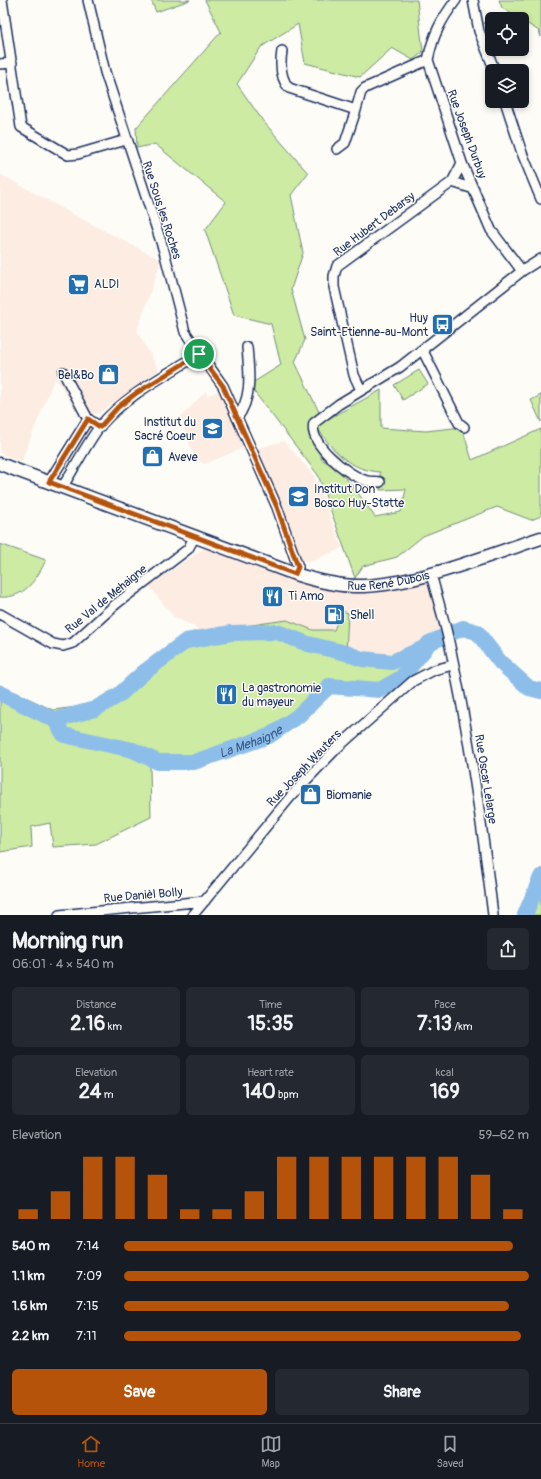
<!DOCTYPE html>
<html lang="en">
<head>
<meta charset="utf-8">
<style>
  body { margin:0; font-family:Pangolin,sans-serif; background:#242831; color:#f1f3f6; height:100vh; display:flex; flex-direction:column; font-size:15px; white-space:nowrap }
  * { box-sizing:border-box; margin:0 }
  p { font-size:13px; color:#9ea1a6 }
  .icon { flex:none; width:22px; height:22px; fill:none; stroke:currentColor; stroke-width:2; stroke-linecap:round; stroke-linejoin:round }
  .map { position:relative; height:915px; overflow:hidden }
  .drawer { display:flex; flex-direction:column; background:#171b24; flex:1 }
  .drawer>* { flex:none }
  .buttons { position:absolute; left:485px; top:12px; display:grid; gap:8px }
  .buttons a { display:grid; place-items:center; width:44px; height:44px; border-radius:6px; background:#171b24; box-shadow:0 2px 6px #0003; font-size:20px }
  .pin { position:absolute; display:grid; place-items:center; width:34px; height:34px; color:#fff; margin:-17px; border:2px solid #fff; border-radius:50%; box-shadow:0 1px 4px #0007 }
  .round { display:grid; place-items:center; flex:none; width:42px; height:42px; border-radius:6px; background:#242831 }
  .headline { display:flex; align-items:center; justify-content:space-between; height:68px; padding:0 12px }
  h1 { font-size:22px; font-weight:700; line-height:30px }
  .figures { display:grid; grid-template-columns:repeat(3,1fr); gap:6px; height:68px; padding:4px 12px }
  .figures div { display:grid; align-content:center; border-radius:6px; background:#242831; text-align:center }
  .figures b { font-size:20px; font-weight:700 }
  .figures small { font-size:11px; font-weight:400 }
  .figures p { font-size:11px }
  .chart { height:112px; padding:8px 12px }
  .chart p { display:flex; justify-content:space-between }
  .chart svg { width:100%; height:72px; margin-top:4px; stroke:#b45309; stroke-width:6 }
  .action { display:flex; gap:8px; margin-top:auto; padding:8px 12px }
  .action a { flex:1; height:46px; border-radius:6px; background:#b45309; color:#fff; font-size:16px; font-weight:700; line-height:46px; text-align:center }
  .action a+a { background:#242831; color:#f1f3f6 }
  ul { padding:0 12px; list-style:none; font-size:13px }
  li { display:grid; grid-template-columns:64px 48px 1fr; align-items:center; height:30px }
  li i { height:10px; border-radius:5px; background:#b45309 }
  .menu { display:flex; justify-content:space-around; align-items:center; height:56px; border-top:1px solid #363941; background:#171b24; font-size:11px; color:#9ea1a6 }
  .menu a { display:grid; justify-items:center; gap:2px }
  .menu .selected { color:#b45309 }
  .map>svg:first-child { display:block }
  .built { fill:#fdece2 }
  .green { fill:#cdeba2; stroke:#748d80 }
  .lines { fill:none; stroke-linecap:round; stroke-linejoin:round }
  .river { stroke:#8dbee9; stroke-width:16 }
  .minor-casing { stroke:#1b2f5e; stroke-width:12 }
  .major-casing { stroke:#1b2f5e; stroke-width:15 }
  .minor { stroke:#fdfcf7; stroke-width:9 }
  .major { stroke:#fdfcf7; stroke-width:12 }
  .route-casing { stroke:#fff; stroke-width:8 }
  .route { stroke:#b45309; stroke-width:5 }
  .labels { text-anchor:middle; stroke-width:3; stroke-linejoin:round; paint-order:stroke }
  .street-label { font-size:12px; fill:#1b2f5e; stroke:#fdfcf7 }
  .poi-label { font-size:12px; fill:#1b2f5e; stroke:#fdfcf7; text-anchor:start }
  .water-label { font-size:13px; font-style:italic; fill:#3d5a88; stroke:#fdfcf7 }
</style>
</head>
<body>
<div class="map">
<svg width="541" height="915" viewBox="0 0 541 915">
  <rect width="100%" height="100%" fill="#fdfcf7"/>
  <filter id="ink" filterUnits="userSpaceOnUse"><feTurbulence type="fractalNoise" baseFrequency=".025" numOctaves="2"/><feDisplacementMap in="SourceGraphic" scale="8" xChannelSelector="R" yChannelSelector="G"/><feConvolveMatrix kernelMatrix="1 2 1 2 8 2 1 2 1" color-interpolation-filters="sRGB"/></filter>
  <g filter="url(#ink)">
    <path class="built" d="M0,174l78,43 83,43 -24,71 22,39 -61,44h-20l-23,-37 -34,85 -21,-9z
      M222,389l23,58 -40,17 -11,-6 -13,-41 25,-26 1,5z
      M284,441l31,36 27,71 -30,13 -11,-1 -4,-6 -13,-39 -28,-66z
      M204,548l107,36 39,10 43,-5 39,-11 13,48 -19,21 -34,15 -30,-3 -16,-6 2,-40 -5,-2 -9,19h-21l-26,-10 -89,15 -2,-8 -22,-10 -25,-31z"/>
    <path class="green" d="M151,0h39l-34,12z
      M205,0h212l6,52 -10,8 -21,-12 -32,29 -55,-14 -7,-39 -37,23 -24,37 26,37 45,52 -17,22 12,58 -12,36 14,51 -10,22 25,52 -6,9 8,24 -1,12c24,12 39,37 54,58l26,-5 5,-23 -26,1v-18c-30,-2 -47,-20 -63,-45l2,-3 62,-34v38l45,3 36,-4 10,33 69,-31v87l-10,4 -34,-13 -74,29 -26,21 -34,9 -8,12 -37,-103 -69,-90 32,-20 -10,-41 -37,-9 -29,-85 21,-28 -71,-58 -18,4 -1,-20 85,-96z
      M499,0h42v37l-2,-6 -37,-23z
      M419,370l9,14 -25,16 -9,-15z
      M541,395v27l-10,-22z
      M0,544l46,16c-9,19 -22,39 -46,37z
      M342,611l6,2 -2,40 16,6 30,3 34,-15 -25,31 -21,12 -51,-4 -4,11 -52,42 -84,27 -39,-1 1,52 -55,27 -43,3 -3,-24 -19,4 1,20 -32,5v-167l53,25 39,-5 29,-18 33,-31 25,-16 65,-14 43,-6 26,10h21z
      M541,868v47h-19z"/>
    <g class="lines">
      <g class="river">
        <path d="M0,693l55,27 40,-11 24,-14 24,-22 43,-32 45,-8 46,-1 31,12 38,9 16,6 30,3 34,-15 3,-4 34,-15 14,4 23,30 29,26 12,3"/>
        <path id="s1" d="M55,720l9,15 69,15 25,12h36l75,-26 29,-20 31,-30 51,4 21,-12 24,-29"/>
        <path d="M525,915l16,-38"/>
      </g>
      <defs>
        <path id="minor" d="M2,0l19,127 47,28 10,-1 48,-14
          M88,0l17,72 59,179 21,81 38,54 54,121 21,60 -3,7
          M456,0c-15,20 -23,35 -28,60l34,103 29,67 31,41
          M473,0l6,31 16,40
          M282,51c-2,13 -2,27 7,37l67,22 -11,33 -8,6
          M0,64l12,-1
          M505,101l17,52 19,46
          M356,110l5,-18 4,-4 63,-28
          M452,182l22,7
          M423,351l36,72 5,4
          M63,372l25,47 12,8
          M361,390l-7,-15 -20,-88v-11l3,-10 115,-84 10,-19
          M237,418c16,-21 12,-46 10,-71
          M49,482l39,-63
          M380,482c-5,-1 -11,0 -16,-2 -17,-6 -56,-36 -50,-57l25,-19 61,-37 122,-96 19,-12
          M63,486c12,-19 23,-41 37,-60 26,-31 65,-50 99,-72
          M431,574c6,23 13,45 18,68 20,90 33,182 44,273
          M0,614l53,30 10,2 10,-3 43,-39 72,-55 7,-13
          M59,915l146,-14
          M193,915l99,-120 45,-47 76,-67 21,-11 19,-5"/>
        <g id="major">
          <path id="s2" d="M0,464l295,110c22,7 46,13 69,12 55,-2 124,-31 177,-48"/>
        </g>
      </defs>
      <use href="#minor" class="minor-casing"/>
      <use href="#major" class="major-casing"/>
      <use href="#minor" class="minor"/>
      <use href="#major" class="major"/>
    </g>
  </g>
  <g class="lines" filter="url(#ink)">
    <defs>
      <path id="route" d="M199,354l24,32 54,121 21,60 -3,7 -246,-92 39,-63 12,8 18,-20 17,-13z"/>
    </defs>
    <use href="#route" class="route-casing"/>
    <use href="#route" class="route"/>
  </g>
  <defs>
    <symbol id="supermarket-square" viewBox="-11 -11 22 22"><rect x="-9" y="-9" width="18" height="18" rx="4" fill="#1f6fb2" stroke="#fdfcf7"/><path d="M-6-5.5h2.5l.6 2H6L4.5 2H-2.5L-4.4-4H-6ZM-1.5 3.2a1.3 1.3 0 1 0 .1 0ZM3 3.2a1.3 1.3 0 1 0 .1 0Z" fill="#fff"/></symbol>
    <symbol id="bus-square" viewBox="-11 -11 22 22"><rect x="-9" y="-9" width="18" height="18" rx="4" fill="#1f6fb2" stroke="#fdfcf7"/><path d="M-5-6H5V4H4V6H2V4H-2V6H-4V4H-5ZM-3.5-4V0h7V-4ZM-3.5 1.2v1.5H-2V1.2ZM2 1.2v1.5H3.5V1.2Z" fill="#fff"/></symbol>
    <symbol id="shop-square" viewBox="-11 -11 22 22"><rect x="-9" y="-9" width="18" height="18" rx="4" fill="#1f6fb2" stroke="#fdfcf7"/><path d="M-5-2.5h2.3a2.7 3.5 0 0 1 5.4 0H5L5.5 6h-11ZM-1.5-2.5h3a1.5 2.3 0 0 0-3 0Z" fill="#fff"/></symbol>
    <symbol id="school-square" viewBox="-11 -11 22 22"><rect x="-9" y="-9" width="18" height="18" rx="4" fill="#1f6fb2" stroke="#fdfcf7"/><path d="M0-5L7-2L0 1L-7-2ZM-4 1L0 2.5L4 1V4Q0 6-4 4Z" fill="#fff"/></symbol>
    <symbol id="restaurant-square" viewBox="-11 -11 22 22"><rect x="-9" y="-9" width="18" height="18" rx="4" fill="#1f6fb2" stroke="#fdfcf7"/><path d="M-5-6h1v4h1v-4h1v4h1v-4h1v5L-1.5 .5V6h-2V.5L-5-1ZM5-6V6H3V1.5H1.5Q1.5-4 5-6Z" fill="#fff"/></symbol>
    <symbol id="fuel-square" viewBox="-11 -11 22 22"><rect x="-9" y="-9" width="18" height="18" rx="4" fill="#1f6fb2" stroke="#fdfcf7"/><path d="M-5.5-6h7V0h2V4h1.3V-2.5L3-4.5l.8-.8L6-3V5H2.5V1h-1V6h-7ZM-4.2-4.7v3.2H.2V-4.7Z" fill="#fff"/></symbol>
  </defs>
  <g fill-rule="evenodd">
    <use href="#supermarket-square" x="66" y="272" width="25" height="25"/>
    <use href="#bus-square" x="430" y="312" width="25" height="25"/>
    <use href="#shop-square" x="96" y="362" width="25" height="25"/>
    <use href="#school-square" x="200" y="416" width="25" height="25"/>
    <use href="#shop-square" x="140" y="444" width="25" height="25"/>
    <use href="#school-square" x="286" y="484" width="25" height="25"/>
    <use href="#restaurant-square" x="260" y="584" width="25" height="25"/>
    <use href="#fuel-square" x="322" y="602" width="25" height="25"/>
    <use href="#restaurant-square" x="214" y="682" width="25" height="25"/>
    <use href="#shop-square" x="298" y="782" width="25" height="25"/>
  </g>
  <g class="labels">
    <g class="street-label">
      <text transform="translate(467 134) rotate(70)" y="4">Rue Joseph Durbuy</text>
      <text transform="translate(162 210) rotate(72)" y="4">Rue Sous les Roches</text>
      <text transform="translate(374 224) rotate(-37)" y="4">Rue Hubert Debarsy</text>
      <text dy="4" stroke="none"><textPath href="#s2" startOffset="410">Rue René Dubois</textPath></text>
      <text transform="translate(106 599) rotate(-39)" y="4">Rue Val de Mehaigne</text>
      <text transform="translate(304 768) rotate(-46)" y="4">Rue Joseph Wauters</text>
      <text transform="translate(486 779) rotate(81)" y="4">Rue Oscar Lelarge</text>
      <text transform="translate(143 895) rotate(-5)" y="4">Rue Danièl Bolly</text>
    </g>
    <g class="poi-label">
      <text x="94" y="288">ALDI</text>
      <text x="428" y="322" text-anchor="end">Huy<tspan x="428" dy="14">Saint-Etienne-au-Mont</tspan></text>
      <text x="94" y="379" text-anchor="end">Bel&amp;Bo</text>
      <text x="196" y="426" text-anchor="end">Institut du<tspan x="196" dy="14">Sacré Coeur</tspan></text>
      <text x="168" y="461">Aveve</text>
      <text x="314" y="493">Institut Don<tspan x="314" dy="14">Bosco Huy-Statte</tspan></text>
      <text x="288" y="600">Ti Amo</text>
      <text x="350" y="619">Shell</text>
      <text x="242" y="692">La gastronomie<tspan x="242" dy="14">du mayeur</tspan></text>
      <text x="326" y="799">Biomanie</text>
    </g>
    <g class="water-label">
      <text dy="5" stroke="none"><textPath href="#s1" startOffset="212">La Mehaigne</textPath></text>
    </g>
  </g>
</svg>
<div class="buttons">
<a><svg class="icon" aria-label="locate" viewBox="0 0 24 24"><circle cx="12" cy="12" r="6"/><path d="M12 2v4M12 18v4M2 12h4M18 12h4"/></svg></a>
<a><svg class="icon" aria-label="layers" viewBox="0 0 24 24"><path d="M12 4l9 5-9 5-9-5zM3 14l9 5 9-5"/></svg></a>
</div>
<div class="pin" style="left:199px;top:354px;background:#1e9e55"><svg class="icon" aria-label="arrive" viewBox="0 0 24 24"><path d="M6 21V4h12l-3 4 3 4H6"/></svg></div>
</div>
<section class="drawer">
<div class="headline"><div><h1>Morning run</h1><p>06:01 · 4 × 540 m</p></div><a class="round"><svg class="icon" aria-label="share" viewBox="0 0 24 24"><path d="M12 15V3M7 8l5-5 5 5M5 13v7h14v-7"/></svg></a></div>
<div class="figures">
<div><p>Distance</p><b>2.16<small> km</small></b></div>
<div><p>Time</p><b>15:35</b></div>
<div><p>Pace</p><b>7:13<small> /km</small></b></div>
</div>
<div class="figures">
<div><p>Elevation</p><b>24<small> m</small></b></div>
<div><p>Heart rate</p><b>140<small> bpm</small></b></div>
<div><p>kcal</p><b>169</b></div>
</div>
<div class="chart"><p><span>Elevation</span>59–62 m</p>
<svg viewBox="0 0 160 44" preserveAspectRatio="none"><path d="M5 44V38M15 44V27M25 44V6M35 44V6M45 44V17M55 44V38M65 44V38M75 44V27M85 44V6M95 44V6M105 44V6M115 44V6M125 44V6M135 44V6M145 44V17M155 44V38"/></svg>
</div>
<ul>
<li><b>540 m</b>7:14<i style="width:96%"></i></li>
<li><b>1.1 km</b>7:09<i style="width:100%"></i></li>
<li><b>1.6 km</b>7:15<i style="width:95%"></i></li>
<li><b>2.2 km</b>7:11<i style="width:98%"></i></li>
</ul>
<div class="action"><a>Save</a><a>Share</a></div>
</section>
<nav class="menu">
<a class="selected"><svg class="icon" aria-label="home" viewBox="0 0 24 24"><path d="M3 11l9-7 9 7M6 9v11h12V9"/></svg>Home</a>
<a><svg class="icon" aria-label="map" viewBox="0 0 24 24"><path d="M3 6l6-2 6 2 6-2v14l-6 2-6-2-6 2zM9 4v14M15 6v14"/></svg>Map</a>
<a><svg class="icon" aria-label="saved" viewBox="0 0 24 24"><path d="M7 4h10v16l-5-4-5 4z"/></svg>Saved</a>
</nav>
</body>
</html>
